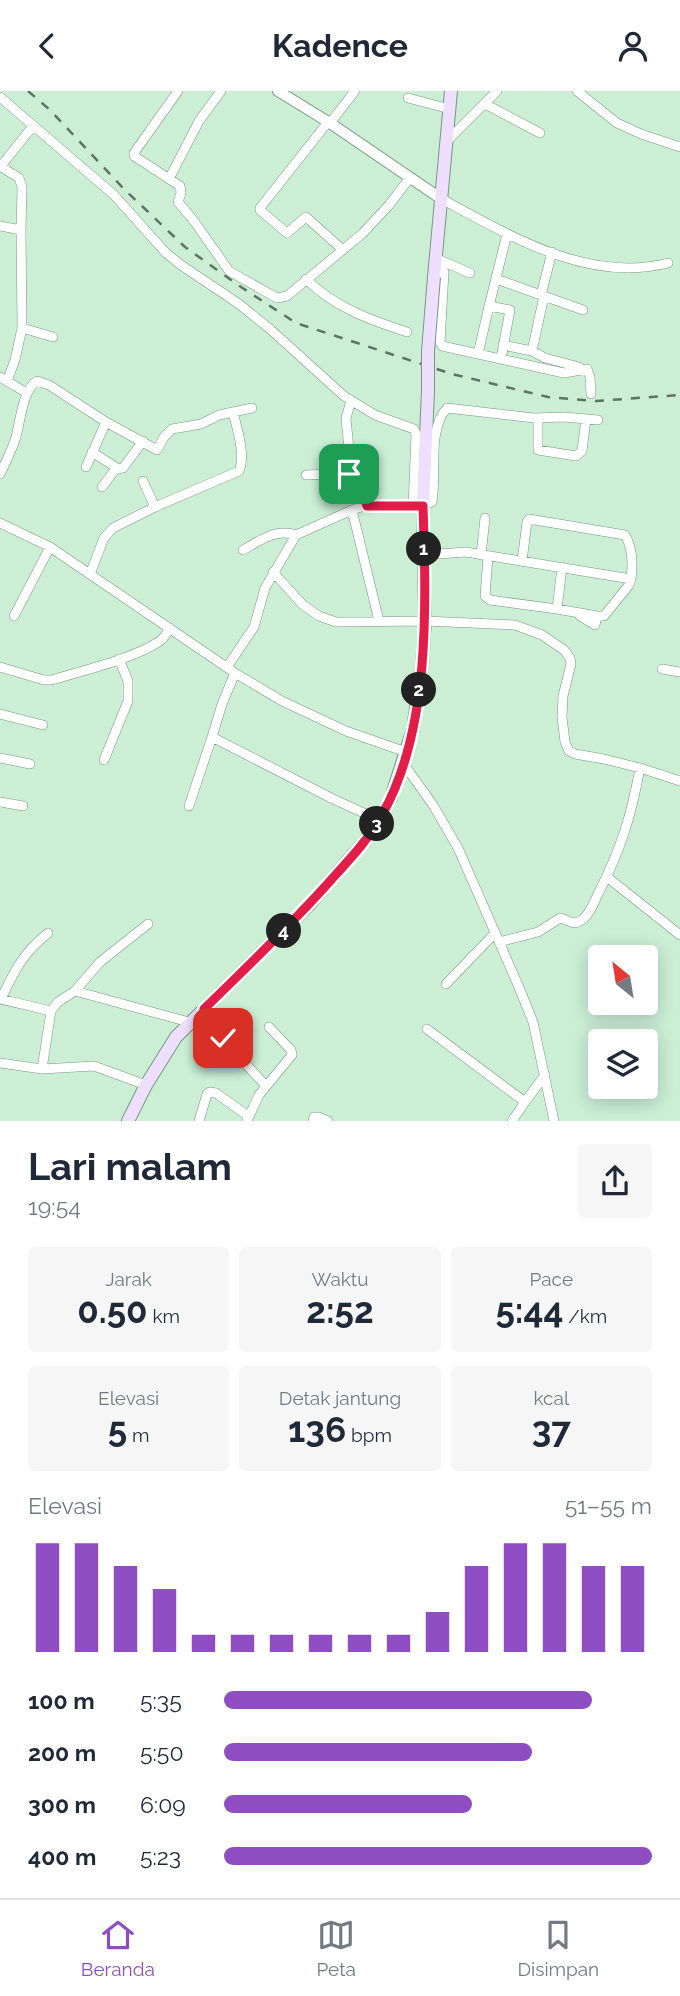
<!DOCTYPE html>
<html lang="id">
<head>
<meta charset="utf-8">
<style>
  body { margin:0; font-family:Raleway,sans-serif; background:#f6f6f7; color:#1f2937; height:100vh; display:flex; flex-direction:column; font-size:26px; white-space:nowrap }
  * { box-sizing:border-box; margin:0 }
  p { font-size:23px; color:#747a83 }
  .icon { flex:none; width:38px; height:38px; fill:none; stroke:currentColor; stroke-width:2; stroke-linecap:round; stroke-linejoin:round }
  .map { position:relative; height:1030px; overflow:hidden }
  .sheet { display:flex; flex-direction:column; background:#fff; flex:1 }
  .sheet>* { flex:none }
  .needle { width:46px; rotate:330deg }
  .buttons { position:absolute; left:588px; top:854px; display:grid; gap:14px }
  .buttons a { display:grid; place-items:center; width:70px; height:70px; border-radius:7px; background:#fff; box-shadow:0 4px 18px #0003; font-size:35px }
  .pin { position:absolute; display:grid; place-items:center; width:60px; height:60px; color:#fff; margin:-30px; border-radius:14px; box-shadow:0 4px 10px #0006 }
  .km { position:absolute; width:35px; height:35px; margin:-18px; border-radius:50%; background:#222; color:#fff; font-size:19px; line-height:35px; text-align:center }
  .round { display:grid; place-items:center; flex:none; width:74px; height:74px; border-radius:7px; background:#f6f6f7 }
  .overview { display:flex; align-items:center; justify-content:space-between; height:119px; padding:0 28px }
  h1 { font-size:38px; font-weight:700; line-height:52px }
  .metrics { display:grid; grid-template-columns:repeat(3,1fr); gap:10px; height:119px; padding:7px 28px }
  .metrics div { display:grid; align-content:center; border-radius:7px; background:#f6f6f7; text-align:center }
  .metrics b { font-size:35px; font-weight:700 }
  .metrics small { font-size:19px; font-weight:400 }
  .metrics p { font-size:19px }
  .chart { height:196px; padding:14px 28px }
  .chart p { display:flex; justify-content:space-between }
  .chart svg { width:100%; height:126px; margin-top:7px; stroke:#8e4dc2; stroke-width:6 }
  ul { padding:0 28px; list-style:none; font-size:23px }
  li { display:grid; grid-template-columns:112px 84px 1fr; align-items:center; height:52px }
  li i { height:18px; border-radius:9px; background:#8e4dc2 }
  header { display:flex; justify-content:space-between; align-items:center; height:91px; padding:0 28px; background:#fff; font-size:32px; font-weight:700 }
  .dock { display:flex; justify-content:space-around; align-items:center; height:98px; border-top:2px solid #e0e1e3; background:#fff; font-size:19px; color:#747a83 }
  .dock a { display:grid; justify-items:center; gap:4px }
  .dock .current { color:#8e4dc2 }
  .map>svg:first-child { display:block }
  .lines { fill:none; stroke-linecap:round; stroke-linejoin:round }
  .minor-casing { stroke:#789881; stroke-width:10 }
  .tertiary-casing { stroke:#789881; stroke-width:12 }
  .secondary-casing { stroke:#789881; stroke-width:14 }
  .minor { stroke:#fff; stroke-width:9 }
  .tertiary { stroke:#fff; stroke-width:10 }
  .secondary { stroke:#efdffe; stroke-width:12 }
  .rail { stroke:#5e7364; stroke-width:2.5; stroke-dasharray:9 9; stroke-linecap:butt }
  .secondary-bridge-casing { stroke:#789881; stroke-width:14; stroke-linecap:butt }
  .secondary-bridge { stroke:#efdffe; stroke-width:12 }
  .route-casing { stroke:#fff; stroke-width:14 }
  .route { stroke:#e11d48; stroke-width:9 }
</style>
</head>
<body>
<header><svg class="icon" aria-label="back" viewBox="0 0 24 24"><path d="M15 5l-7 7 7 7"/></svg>Kadence<svg class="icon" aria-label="person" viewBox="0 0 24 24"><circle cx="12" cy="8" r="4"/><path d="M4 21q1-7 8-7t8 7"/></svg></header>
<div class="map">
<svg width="680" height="1030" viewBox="0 0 680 1030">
  <rect width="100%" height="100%" fill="#cbeed5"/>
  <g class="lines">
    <defs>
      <path id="minor" d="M178,0l-44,62v3l46,30 1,7 -3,9 16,19 35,50 48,27 10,-2 75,-62 27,-29 20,-26
        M577,0l40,32 24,11 39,13
        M0,6l114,98 52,58 15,12 58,39 31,25 74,67 31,19 39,14 2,5 -3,72
        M408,7l42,11
        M485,13l55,29
        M328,31l-68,86v2l27,23 19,-16 37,33
        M330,32l25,-32
        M446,51l51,-51
        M0,75l19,12 3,9 -1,43 1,98 -7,32 -8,21
        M1,75l32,-40
        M169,88l30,-58 22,-30
        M440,107c68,37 149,86 228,65
        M0,135l21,4
        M435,167l35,15
        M435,176l7,2 2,3 -4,70 2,4 122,27 23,-4
        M306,188c28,28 64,41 101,53
        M496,188l87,31
        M541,204l11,-43
        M544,205l-12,55 13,7 34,9
        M489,215l18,-72
        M22,237l31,9
        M503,254l29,6
        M478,263l11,-48 21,4 -9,49
        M587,278l3,8 1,17
        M0,286l27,16
        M538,327v32l38,6 6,-5 4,-32
        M92,361l25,16
        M86,376l20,-45
        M0,383c6,-12 12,-24 16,-37 4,-15 7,-48 21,-56l12,4 57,37 51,28 7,-13 8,-8 29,-5 18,-9 33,-7
        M306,384l25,-1 26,6 3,2 7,23
        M348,388l2,-19 -4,-42 5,-17
        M143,390l12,26
        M102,396l13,-17 8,-2 20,-27
        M352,419l27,111
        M0,432l50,24 185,126 47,28 64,30 60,21
        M243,459c18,-10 33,-22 53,-15
        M424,464l42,-3 165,27 -2,6 -25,31h-7l-40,-7 -67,-9 -5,-4 3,-39
        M481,464l4,-37
        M522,470l5,-39 2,-3 96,16c8,13 8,29 6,44
        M273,481l30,33 16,11 17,6 89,-1 90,4 27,10 22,15 6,8 1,6 -8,32 -1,21 3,25 4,9 6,3 29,5 36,9 40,13
        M90,483l14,-36 9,-10 42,-21 84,-36c7,-16 -2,-42 -6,-59
        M557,518l5,-42
        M14,525l36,-69
        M580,525l15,9 2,-9
        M0,576l44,13h7c31,-9 84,-22 109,-39 5,-4 7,-8 10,-13
        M227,576l27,-40 11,-39 31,-53 56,-25 15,-5 56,1 9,-4c5,-27 -5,-73 15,-94l87,10 30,-1 34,3
        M662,578l18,3
        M235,582l-13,31 -10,33 119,61 48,22
        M0,623l43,11
        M0,667l30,6
        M104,669l24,-59v-20l-9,-22
        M403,672l30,42 25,43 60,137 15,37 21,99
        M0,711l23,4
        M189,715l23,-69
        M607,786l73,58
        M499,851l39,-10 22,-14c7,1 13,8 20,3 9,-5 14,-18 18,-27 23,-45 33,-77 42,-126
        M446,893l49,-51
        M75,900l25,-29 48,-38
        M0,908l51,12
        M1,908c14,-29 21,-45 47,-66
        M204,918l27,39 35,38
        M427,938l98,73 20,-27
        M0,972l42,6 52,-3 52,19
        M42,978l9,-58 7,-9 17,-11 114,31
        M199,1030l8,-27 3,-2 6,1 32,23
        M247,1030l12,-26 33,-40 -1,-5 -22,-23
        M313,1030l1,-4h5l9,4
        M512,1030l13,-19"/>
      <path id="tertiary" d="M278,0l52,32 110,75"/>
      <path id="secondary" d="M434,186l17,-186
        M128,1030l18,-36 30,-48 134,-133 54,-62 15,-22 12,-22 22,-69 9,-63 3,-45 -2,-115 5,-115"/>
    </defs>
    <use href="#minor" class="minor-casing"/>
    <use href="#tertiary" class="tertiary-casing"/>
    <use href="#secondary" class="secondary-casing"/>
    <use href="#minor" class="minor"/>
    <use href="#tertiary" class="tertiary"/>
    <use href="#secondary" class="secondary"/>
    <path class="rail" d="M28,0l22,19 74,79 61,58 56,40 55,36 156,51 96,23 48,4 84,-6"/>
    <defs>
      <path id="secondary-bridge" d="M428,300v-40l6,-74"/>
    </defs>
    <use href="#secondary-bridge" class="secondary-bridge-casing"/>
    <use href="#secondary-bridge" class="secondary-bridge"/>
  </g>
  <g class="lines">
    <defs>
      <path id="route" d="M223,947l-19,-29c43,-42 87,-84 127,-129 19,-21 39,-42 52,-67 48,-86 43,-211 40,-307h-56l-7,-24 -3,-2 -9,-1 1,-5"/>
    </defs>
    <use href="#route" class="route-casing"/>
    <use href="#route" class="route"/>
  </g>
</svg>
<div class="buttons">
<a><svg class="needle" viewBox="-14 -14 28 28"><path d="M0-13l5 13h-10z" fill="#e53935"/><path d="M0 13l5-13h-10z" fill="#747a83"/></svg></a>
<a><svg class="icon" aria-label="layers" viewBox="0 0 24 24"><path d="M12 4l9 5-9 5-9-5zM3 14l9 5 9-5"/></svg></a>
</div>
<div class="pin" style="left:349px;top:383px;background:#1e9e55"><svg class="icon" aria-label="arrive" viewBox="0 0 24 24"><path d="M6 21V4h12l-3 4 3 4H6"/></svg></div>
<div class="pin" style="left:223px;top:947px;background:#d93025"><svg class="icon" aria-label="check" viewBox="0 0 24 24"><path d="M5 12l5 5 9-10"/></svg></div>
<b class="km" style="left:424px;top:458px">1</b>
<b class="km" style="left:419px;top:599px">2</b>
<b class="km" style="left:377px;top:733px">3</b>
<b class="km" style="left:284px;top:840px">4</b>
</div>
<section class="sheet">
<div class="overview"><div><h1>Lari malam</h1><p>19:54</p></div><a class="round"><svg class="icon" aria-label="share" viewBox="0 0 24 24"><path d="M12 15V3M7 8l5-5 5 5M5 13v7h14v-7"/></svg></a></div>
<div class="metrics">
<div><p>Jarak</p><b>0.50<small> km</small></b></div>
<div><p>Waktu</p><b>2:52</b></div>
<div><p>Pace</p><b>5:44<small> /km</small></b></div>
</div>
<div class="metrics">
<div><p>Elevasi</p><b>5<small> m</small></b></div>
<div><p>Detak jantung</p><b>136<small> bpm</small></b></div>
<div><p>kcal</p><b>37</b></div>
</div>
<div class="chart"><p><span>Elevasi</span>51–55 m</p>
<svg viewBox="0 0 160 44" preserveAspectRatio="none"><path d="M5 44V6M15 44V6M25 44V14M35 44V22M45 44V38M55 44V38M65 44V38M75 44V38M85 44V38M95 44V38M105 44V30M115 44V14M125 44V6M135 44V6M145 44V14M155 44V14"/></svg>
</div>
<ul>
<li><b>100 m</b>5:35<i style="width:86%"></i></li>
<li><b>200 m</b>5:50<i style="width:72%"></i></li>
<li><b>300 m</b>6:09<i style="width:58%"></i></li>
<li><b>400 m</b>5:23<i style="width:100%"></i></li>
</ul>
</section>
<nav class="dock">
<a class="current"><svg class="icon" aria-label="home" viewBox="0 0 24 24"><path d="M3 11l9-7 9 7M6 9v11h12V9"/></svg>Beranda</a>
<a><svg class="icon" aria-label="map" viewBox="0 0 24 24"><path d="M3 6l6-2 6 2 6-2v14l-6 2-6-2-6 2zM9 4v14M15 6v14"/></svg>Peta</a>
<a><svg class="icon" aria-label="saved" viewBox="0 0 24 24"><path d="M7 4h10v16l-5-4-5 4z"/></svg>Disimpan</a>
</nav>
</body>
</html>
